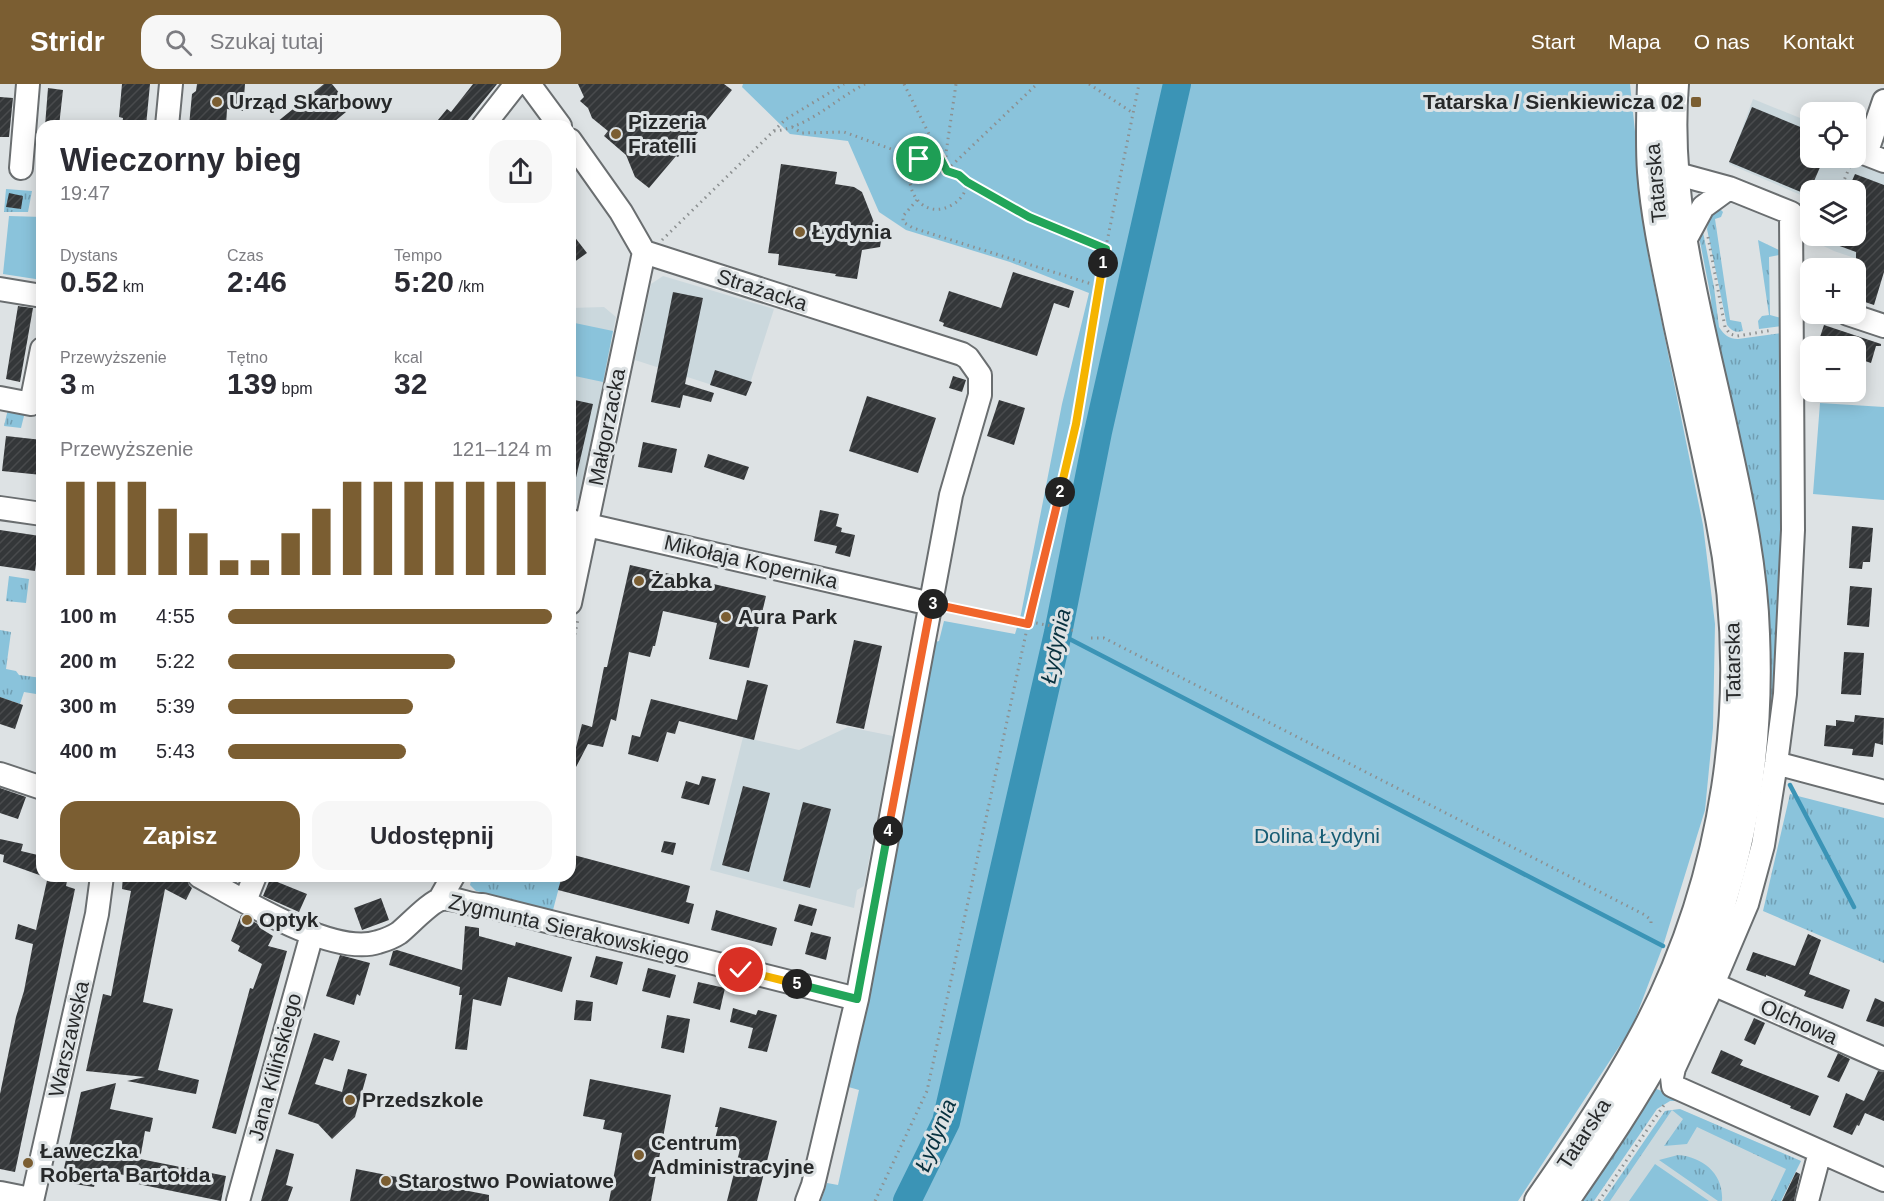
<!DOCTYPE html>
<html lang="pl">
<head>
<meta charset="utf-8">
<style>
  body { margin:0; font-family:Arial,sans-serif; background:#f7f7f7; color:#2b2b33; height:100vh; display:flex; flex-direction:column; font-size:22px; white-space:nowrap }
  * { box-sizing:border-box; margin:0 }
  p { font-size:20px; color:#7c7c81 }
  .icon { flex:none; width:33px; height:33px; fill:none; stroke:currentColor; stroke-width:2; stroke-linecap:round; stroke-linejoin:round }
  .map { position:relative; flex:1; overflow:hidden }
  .drawer { position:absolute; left:36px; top:36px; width:540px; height:762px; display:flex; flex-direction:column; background:#fff; border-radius:18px; box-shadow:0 3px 15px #0003 }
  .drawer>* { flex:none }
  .controls { position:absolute; left:1800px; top:18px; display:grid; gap:12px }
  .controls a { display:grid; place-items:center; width:66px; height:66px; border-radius:12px; background:#fff; box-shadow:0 3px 15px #0003; font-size:30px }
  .pin { position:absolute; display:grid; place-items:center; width:51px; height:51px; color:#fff; margin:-26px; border:3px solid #fff; border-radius:50%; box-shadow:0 2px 6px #0007 }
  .km { position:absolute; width:30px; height:30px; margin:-15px; border-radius:50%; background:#222; color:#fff; font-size:16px; line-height:30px; text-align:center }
  .round { display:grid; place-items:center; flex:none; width:63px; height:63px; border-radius:18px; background:#f7f7f7 }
  .overview { display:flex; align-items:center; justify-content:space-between; height:102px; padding:0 24px }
  h1 { font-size:33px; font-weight:800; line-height:45px }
  .stats { display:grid; grid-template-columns:repeat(3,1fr); gap:9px; height:102px; padding:6px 24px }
  .stats div { display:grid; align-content:center }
  .stats b { font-size:30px; font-weight:800 }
  .stats small { font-size:16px; font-weight:400 }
  .stats p { font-size:16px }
  .chart { height:168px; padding:12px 24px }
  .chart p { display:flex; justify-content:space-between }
  .chart svg { width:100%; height:108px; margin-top:6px; stroke:#7b5e32; stroke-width:6 }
  .button { display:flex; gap:12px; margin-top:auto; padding:12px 24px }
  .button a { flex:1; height:69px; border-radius:18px; background:#7b5e32; color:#fff; font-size:24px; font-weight:800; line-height:69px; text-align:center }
  .button a+a { background:#f7f7f7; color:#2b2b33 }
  ul { padding:0 24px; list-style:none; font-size:20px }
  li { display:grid; grid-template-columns:96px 72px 1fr; align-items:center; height:45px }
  li i { height:15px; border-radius:8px; background:#7b5e32 }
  header { display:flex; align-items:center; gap:36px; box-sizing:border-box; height:84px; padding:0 30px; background:#7b5e32; color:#fff }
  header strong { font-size:28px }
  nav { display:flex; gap:33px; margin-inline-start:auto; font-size:21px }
  .search { width:420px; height:54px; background:#f7f7f7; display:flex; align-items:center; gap:15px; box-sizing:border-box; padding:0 21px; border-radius:18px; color:#7c7c81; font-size:22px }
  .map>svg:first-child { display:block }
  .built { fill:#cbd8dd }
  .grass { fill:url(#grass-tufts) }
  .park { fill:#8ac3db }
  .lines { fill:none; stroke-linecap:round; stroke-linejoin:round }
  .stream { stroke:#3b94b6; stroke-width:4.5 }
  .river { stroke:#3b94b6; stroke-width:28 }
  .building { fill:url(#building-hatch) }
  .minor-casing { stroke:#6a6e70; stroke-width:26 }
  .major-casing { stroke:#6a6e70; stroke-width:32 }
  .path { stroke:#8c9091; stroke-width:3; stroke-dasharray:1.5 4.5; stroke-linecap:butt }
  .minor { stroke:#fff; stroke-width:22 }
  .major { stroke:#fff; stroke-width:28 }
  .split-1-casing { stroke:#fff; stroke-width:12 }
  .split-2-casing { stroke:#fff; stroke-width:12 }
  .split-3-casing { stroke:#fff; stroke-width:12 }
  .split-4-casing { stroke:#fff; stroke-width:12 }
  .split-5-casing { stroke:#fff; stroke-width:12 }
  .split-6-casing { stroke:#fff; stroke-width:12 }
  .split-1 { stroke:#22a559; stroke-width:8 }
  .split-2 { stroke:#f5b400; stroke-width:8 }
  .split-3 { stroke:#f0652b; stroke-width:8 }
  .split-4 { stroke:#f0652b; stroke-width:8 }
  .split-5 { stroke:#22a559; stroke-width:8 }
  .split-6 { stroke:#f5b400; stroke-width:8 }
  .poi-dot { fill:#7b5e32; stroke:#dde2e4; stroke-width:2 }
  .labels { text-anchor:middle; stroke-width:6; stroke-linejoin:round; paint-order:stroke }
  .poi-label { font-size:21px; font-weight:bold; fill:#27292a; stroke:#dde2e4; text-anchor:start }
  .street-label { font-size:21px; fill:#27292a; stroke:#dde2e4 }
  .park-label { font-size:21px; fill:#165c74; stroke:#dde2e4 }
  .water-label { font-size:22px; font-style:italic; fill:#07313f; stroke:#dde2e4 }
</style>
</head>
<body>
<header>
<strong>Stridr</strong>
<div class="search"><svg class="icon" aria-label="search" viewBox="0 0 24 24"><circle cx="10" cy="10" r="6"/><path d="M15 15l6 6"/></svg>Szukaj tutaj</div>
<nav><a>Start</a><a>Mapa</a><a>O nas</a><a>Kontakt</a></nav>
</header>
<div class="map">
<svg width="1884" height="1117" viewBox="0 0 1884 1117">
  <defs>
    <pattern id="grass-tufts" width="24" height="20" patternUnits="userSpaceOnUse" patternTransform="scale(1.5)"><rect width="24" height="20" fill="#8ac3db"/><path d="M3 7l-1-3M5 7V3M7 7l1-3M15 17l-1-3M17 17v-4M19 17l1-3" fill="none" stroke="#719eb2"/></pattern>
    <pattern id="building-hatch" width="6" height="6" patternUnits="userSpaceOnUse" patternTransform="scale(1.5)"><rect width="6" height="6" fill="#343739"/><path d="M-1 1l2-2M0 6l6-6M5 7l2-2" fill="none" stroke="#494b4d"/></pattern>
  </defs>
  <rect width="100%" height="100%" fill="#dde2e4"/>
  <path class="built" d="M1753,15l57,23v36h46v-19l28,14v115l-50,-17 -23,-11v-4h45v-46h-46v9l-81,-35z
    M663,192l111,33 -28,87 -111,-36 16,-76z
    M604,223l12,10 -5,23 3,3 -35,158 -9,-2v-191z
    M848,643l45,9 -29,150 -7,4 -3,18 -144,-38 33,-133 56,13z
    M1679,1025l122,52 -20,40h-178l62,-90z"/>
  <path class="grass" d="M6,105l26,2 -4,21h-24z
    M1712,123l7,1 4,4 -2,5 -6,2 15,101 11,2 2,9c-8,2 -11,0 -16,-6l-20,-96z
    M1697,142l5,1 12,60 5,40c5,8 10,12 19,12l44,-6 4,163 -8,197 -20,126 -11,46 -11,18 -25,-585z
    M1758,156l21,10v5l-10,2 1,58 11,3 1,8 -23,3 -1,-8 4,-5 7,-1z
    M8,325l17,3 -4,16 -17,-2z
    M9,492l20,3 -3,24 -20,-2z
    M0,546l11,2 -5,37 10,2 3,4 23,3v17l-18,-3 -4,12 -20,-7z
    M1790,710l94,24v145l-121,-52z
    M472,792h90l-9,34 -77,-19 -6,-6z
    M1654,1004l33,13h-17l-13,8 -63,92h-19z
    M1680,1025l121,52 -20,40h-10l15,-32 -89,-42 -10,17 -23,2 19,-27 -11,-9 -62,91h-7l62,-90z
    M1678,1071c25,2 46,19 44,46h-4l-59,-41z"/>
  <path class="park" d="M743,0h887l18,171 55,270 12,99 -2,104 -8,82 -42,136 -31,81 -114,174h-697l6,-18 11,2 21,-95 -14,-4 90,-444 4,-1 5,-20 71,13 6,-20 41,-210 27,-111 -79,-31 -104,-32 -27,-18 -31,-71 -58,-7 -48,-47z
    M9,132l33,1v63l-39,-6z
    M570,238l43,9 -10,51 -33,-7z
    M1820,319l64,4v93l-71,-6z
    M1655,1080l54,37h-80z"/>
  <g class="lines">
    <path class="stream" d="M1058,549l605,313
      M1790,701l64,122"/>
    <path class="river" d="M907,1117l39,-79 112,-489 40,-201 79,-348"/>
  </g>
  <path class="building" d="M122,0h28l-4,42h-24l1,-8 -4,-1z
    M197,0h48l-2,27 -16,-2 -1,17h-37l3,-32 4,-3z
    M324,0h8l17,21 -3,7 -17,14h-57z
    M473,0h24l-34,42h-30l14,-17 4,3z
    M578,0h146l8,6 -54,67 -2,-1 -27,32 -14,-11 -9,-22 -22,-19 4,-5 -16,-13 -4,-10 -8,-7 4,-4z
    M48,4l15,2 -4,36h-14z
    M0,13l13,1 -4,39h-9z
    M1752,23l58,24v27h14l-16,37 -79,-33z
    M781,80l56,8 -2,12 19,3 8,5 19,48 -1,7 -18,3 -5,29 -22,-3 1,-2 -58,-9 1,-11 -11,-1z
    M1855,90l29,11v87l-10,33 -18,-6v-47l-41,-15 41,-1v-46h-8z
    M9,109l14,3 -2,13 -15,-2z
    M570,147l17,22 -17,12z
    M1013,188l61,19 -5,17 -15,-5 -17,53 -94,-30 1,-3 -5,-2 10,-30 52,17z
    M673,208l30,6 -18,86 29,9 -3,9 -28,-7 -3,13 -29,-6z
    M18,222l15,2 -13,74 -14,-3z
    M1824,241l57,19v2h-5l-5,17 -15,-5v-12h-39z
    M715,286l37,12 -6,14 -36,-11z
    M953,292l13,4 -4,12 -13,-4z
    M867,312l69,22 -18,55 -69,-22z
    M570,315l23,5 -18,78h-5z
    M999,316l26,8 -11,37 -27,-9z
    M6,352l36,4v35l-40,-4z
    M643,358l34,7 -5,24 -34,-6z
    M708,370l41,13 -5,13 -40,-13z
    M820,426l19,4 -3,12 6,2 -1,4 14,3 -5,22 -15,-4 2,-7 -23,-5z
    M1852,442l21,2 -3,34h-7l-1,7 -13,-1z
    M0,446l40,6 -5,35 -35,-5z
    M630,481l136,31 -17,72 -40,-9 8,-36 -54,-12 -8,35h-2l-3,11 -21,-5 -13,69 -5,-2 -8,28 -15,-3 -13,25 -4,-2 11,-43 10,3 12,-60h3z
    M1850,502l22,2 -3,39 -22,-2z
    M854,556l28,6 -18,83 -28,-6z
    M1844,568l20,1 -3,42 -20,-1z
    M747,596l21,5 -14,55 -75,-19 -4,13 -8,-2 -9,30 -30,-8 4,-19 8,2 11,-38 86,21z
    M0,613l23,8 -8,24 -15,-5z
    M1855,631l29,3 -1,27 -8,-2 -2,14 -21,-2 1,-6 -29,-3 2,-21 10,1v-6l18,2z
    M702,692l14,3 -7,26 -28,-7 5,-17 13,4z
    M743,702l27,7 -21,79 -27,-7z
    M0,704l26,9 -8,22 -18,-6z
    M803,718l28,7 -21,79 -27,-7z
    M0,755l23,5 -2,7 21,5v20l-39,-14 1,-7 -4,-1z
    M664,757l12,2 -3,12 -12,-3z
    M570,770l120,32 -4,16 8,2 -5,20 -131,-34 4,-14h8z
    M48,792h20l-2,10 9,3 -60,283 -15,-3v-75l16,-77 8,-26 9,-47 -18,-5 3,-15 18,6z
    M123,792h63l3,9 3,3 -6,12 -21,-11 -22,113 30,7 -15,61 41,10 -3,14 -69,-13 18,-4 -59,-6 17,-77 8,2 20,-105 -9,-2z
    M270,795l37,15 -8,18 -36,-16z
    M381,814l8,22 -27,10 -8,-22z
    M799,820l18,5 -5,17 -18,-5z
    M716,826l61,18 -5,18 -61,-16z
    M241,831l17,9 2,4 13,8 -5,10 19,5 -51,183 -24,-6 38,-140 3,1 9,-25 -24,-13 2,-5 -9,-5z
    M465,842l14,2v8l36,10 1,-4 56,15 -10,35 -54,-15 -7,29 -28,-7 -6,51 -12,-1 7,-54h-3l1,-8 -71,-22 4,-14 4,-1 65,20z
    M811,848l20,5 -5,23 -21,-6z
    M1808,850l13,6 -12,34 41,16 -7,19 -39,-13 2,-5 -40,-16v2l-20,-7 7,-18 42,14z
    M340,871l30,8 -10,33 -3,-2 -3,11 -28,-9z
    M596,872l27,6 -6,23 -27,-8z
    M648,884l28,7 -6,23 -28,-7z
    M698,898l27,6 -5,22 -27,-7z
    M1875,914l9,4v25l-18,-6z
    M576,916l17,2 -2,19 -17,-1z
    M733,924l23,7 2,-5 19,5 -10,37 -19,-4 5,-20 -23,-6z
    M667,931l23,4 -6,34 -23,-5z
    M1754,934l11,5 -10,22 -11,-5z
    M314,949l26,8 -7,20 -9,-3 -9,26 27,8 6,-23 19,5 -12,43 -23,22 -14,-15 -30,-10z
    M1721,966l22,10 -3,5 79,31 -9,20 -20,-8 1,-2 -80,-33z
    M1838,969l12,6 -11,23 -12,-5z
    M1878,987l6,1v49l-19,-8 -6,13 -2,-1 -5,10 -19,-8 13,-34 18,8z
    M590,995l81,16 -20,106h-42l13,-68 -19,-4 2,-9 -22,-4z
    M116,999l-6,26 43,9 -3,14 -5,-1 -5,28 86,17 -5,25 -83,-17 2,-6 -42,-8 -4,17 -33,-5 20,-90z
    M720,1023l57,14 -20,80h-30l13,-52 -26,-6 4,-16h-3z
    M276,1065l18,5 -8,31 7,2 -5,14h-27z
    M356,1085l133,26v6h-139z
    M1796,1088l4,2 -6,27h-12z"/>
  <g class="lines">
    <defs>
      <path id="minor" d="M529,0l31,42
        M1884,17l-18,53 18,7
        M167,42l4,-42
        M483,42l33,-42
        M570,56l51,72 23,40 318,102 6,4 12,17v20l-29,100 -94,504 -44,186 -6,16
        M21,84l7,-84
        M1674,89l55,15 62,25 2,317 -8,164 -9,69 -13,82 -16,59 -34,80 -39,84 -2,9 1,9 211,94
        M1683,160l20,-37 26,-19
        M0,205l42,7
        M1848,230l36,12
        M0,314l31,6 11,-55
        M0,424l42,6
        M570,437l361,83
        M570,519l74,-351
        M1776,679l108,29
        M0,690l42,14
        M199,792c40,22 134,81 179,66 7,-2 15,-5 21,-9 10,-8 32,-32 43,-34 14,-2 28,7 41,6l374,94
        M440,815l13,-23
        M245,817l10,-25
        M1713,900l171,75
        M32,1117l65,-287 5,-38
        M238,1117l74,-267
        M1807,1117l13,-49"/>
      <path id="major" d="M0,1112l25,5
        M1539,1117c36,-51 71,-103 101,-158 87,-158 116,-348 80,-525 -13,-65 -28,-130 -42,-195 -10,-50 -22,-100 -26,-151 -2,-29 -1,-59 0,-88
        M1564,1117c36,-52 71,-103 101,-159 11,-20 20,-42 29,-64 47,-113 66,-221 61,-344 -2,-65 -15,-128 -29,-191 -25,-117 -62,-239 -52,-359"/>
    </defs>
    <use href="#minor" class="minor-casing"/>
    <use href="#major" class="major-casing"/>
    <path class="path" d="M904,0l43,86 12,5 8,7 62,35 76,32
      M1089,0l44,29
      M792,43l10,6 42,-1 75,27
      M774,47c34,-3 61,-32 91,-47
      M937,68c-48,2 -26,76 15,53 9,-5 14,-13 15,-23
      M946,85v-16l10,-69
      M947,86l90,-86
      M1840,106l10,-24
      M917,116l-14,16v6l10,6 185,58
      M1708,153l17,90 5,7 7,2 36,-6
      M662,156l124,-121 58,-35
      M948,523l80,17 8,-1 41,8
      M1091,554h13l541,277 6,5v5
      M570,574l8,-39
      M875,1117l52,-110 101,-467 48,-200 22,-138 41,-202
      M1599,1117l65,-96 3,-1"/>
    <use href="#minor" class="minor"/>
    <use href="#major" class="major"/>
  </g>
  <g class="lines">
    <defs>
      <path id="split-1" d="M919,75l7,-5 11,-2 10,19 12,4 8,7 62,35 77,32 -3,14"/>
      <path id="split-2" d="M1060,408l16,-68 27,-161"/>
      <path id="split-3" d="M933,520l95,20 32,-132"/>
      <path id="split-4" d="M888,747l43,-227h2"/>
      <path id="split-5" d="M797,900l60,15 31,-168"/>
      <path id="split-6" d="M741,886l56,14"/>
    </defs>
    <use href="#split-1" class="split-1-casing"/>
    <use href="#split-2" class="split-2-casing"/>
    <use href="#split-3" class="split-3-casing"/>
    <use href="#split-4" class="split-4-casing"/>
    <use href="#split-5" class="split-5-casing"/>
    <use href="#split-6" class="split-6-casing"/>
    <use href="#split-1" class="split-1"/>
    <use href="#split-2" class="split-2"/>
    <use href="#split-3" class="split-3"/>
    <use href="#split-4" class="split-4"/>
    <use href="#split-5" class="split-5"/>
    <use href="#split-6" class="split-6"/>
  </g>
  <g class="poi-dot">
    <circle cx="217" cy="18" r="6"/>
    <rect x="1690" y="12" width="12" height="12" rx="3"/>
    <circle cx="616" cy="50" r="6"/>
    <circle cx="800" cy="148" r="6"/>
    <circle cx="639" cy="497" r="6"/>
    <circle cx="726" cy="533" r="6"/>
    <circle cx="247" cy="836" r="6"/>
    <circle cx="350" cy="1016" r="6"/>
    <circle cx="639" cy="1071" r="6"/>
    <circle cx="28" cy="1079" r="6"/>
    <circle cx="386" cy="1097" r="6"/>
  </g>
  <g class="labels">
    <g class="poi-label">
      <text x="229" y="25">Urząd Skarbowy</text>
      <text x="1684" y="25" text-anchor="end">Tatarska / Sienkiewicza 02</text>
      <text x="628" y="45">Pizzeria<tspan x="628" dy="24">Fratelli</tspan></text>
      <text x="812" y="155">Łydynia</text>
      <text x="651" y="504">Żabka</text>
      <text x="738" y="540">Aura Park</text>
      <text x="259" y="843">Optyk</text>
      <text x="362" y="1023">Przedszkole</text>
      <text x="651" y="1066">Centrum<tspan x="651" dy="24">Administracyjne</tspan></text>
      <text x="40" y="1074">Ławeczka<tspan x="40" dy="24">Roberta Bartołda</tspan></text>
      <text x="398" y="1104">Starostwo Powiatowe</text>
    </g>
    <g class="street-label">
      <text transform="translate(1656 99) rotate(-95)" y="7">Tatarska</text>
      <text transform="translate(762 206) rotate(18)" y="7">Strażacka</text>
      <text transform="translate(607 343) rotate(-79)" y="7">Małgorzacka</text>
      <text transform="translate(751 478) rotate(13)" y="7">Mikołaja Kopernika</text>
      <text transform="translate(1733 578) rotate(-91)" y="7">Tatarska</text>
      <text transform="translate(569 845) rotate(13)" y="7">Zygmunta Sierakowskiego</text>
      <text transform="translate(1799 938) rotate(24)" y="7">Olchowa</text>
      <text transform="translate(69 955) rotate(-77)" y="7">Warszawska</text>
      <text transform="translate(275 983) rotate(-75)" y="7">Jana Kilińskiego</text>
      <text transform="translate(1584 1050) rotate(-57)" y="7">Tatarska</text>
    </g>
    <g class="park-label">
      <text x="1317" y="759">Dolina Łydyni</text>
    </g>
    <g class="water-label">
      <text transform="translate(1055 562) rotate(-78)" y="8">Łydynia</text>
      <text transform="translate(935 1051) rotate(-68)" y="8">Łydynia</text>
    </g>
  </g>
</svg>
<div class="controls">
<a><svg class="icon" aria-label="locate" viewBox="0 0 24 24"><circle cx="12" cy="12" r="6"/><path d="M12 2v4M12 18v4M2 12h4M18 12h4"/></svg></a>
<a><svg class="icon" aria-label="layers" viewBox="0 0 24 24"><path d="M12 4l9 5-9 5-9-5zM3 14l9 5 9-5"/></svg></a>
<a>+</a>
<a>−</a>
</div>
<div class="pin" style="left:919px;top:75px;background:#1e9e55"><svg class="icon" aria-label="arrive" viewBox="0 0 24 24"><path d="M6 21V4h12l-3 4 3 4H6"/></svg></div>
<div class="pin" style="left:741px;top:886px;background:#d93025"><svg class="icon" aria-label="check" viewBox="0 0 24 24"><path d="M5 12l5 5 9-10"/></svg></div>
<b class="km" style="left:1103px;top:179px">1</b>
<b class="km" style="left:1060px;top:408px">2</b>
<b class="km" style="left:933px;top:520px">3</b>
<b class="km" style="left:888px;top:747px">4</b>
<b class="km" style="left:797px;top:900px">5</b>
<section class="drawer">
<div class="overview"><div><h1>Wieczorny bieg</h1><p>19:47</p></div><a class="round"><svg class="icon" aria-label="share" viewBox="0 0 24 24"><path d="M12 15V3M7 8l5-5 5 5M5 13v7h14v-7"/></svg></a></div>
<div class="stats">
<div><p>Dystans</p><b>0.52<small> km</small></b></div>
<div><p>Czas</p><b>2:46</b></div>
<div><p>Tempo</p><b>5:20<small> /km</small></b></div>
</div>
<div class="stats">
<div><p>Przewyższenie</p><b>3<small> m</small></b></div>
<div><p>Tętno</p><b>139<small> bpm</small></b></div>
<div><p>kcal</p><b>32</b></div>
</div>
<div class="chart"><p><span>Przewyższenie</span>121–124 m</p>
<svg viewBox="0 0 160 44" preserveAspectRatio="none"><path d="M5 44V6M15 44V6M25 44V6M35 44V17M45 44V27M55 44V38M65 44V38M75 44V27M85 44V17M95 44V6M105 44V6M115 44V6M125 44V6M135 44V6M145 44V6M155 44V6"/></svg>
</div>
<ul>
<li><b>100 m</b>4:55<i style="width:100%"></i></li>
<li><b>200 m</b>5:22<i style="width:70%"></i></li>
<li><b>300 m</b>5:39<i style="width:57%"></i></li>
<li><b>400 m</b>5:43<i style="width:55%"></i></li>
</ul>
<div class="button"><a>Zapisz</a><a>Udostępnij</a></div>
</section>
</div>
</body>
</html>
